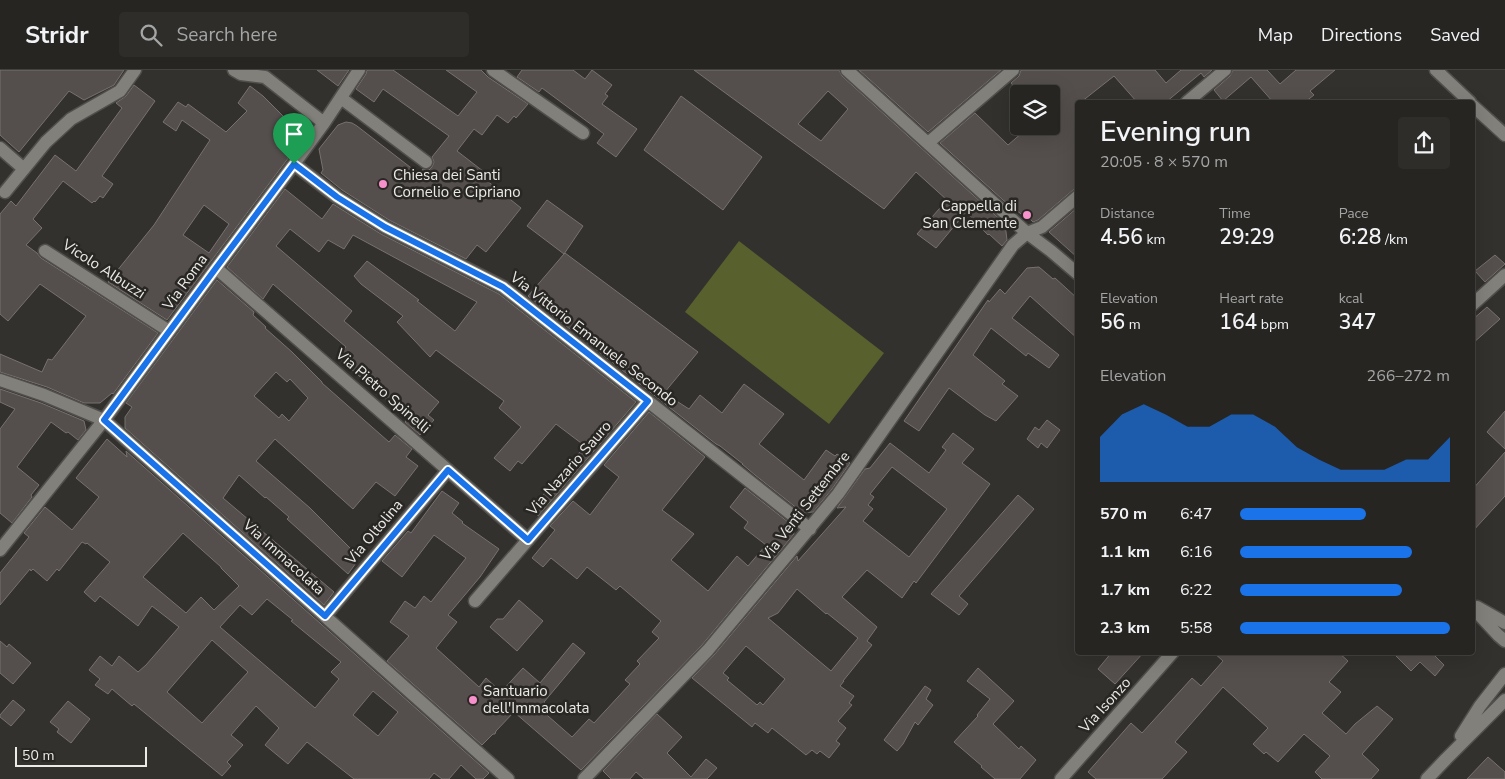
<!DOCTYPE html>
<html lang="en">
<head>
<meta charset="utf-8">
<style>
  body { margin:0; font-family:"Nunito Sans",sans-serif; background:#2e2d2a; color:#f1f3f6; height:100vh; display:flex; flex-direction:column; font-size:19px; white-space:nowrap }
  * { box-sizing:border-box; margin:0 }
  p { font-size:16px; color:#a4a5a5 }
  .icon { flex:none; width:28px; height:28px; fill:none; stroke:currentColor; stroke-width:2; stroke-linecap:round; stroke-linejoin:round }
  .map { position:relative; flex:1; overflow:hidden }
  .side { position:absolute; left:1075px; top:30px; width:400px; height:555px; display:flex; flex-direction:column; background:#262522; border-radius:5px; box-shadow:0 5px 20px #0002,0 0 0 1px #424240 }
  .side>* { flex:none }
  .fabs { position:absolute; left:1010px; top:15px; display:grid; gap:10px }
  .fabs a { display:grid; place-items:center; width:50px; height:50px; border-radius:5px; background:#262522; box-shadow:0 5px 20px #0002,0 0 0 1px #424240; font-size:25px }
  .scale { position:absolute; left:15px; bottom:12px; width:132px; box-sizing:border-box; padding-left:5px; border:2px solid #ebeae7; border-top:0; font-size:14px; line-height:18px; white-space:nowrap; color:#ebeae7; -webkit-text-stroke:4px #292723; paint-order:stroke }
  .pin { position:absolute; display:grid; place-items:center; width:42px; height:42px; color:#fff; margin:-51px -21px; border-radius:50% 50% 50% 0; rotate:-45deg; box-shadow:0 0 5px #0007 }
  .pin .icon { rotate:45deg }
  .round { display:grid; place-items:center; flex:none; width:52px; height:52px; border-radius:5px; background:#2e2d2a }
  .headline { display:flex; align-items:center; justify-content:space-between; height:85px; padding:0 25px }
  h1 { font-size:28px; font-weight:600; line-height:38px }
  .figures { display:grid; grid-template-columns:repeat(3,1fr); gap:8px; height:85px; padding:5px 25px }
  .figures div { display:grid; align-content:center }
  .figures b { font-size:21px; font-weight:600 }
  .figures small { font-size:14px; font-weight:400 }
  .figures p { font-size:14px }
  .chart { height:140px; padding:10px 25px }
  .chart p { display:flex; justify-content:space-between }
  .chart svg { width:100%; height:90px; margin-top:5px; fill:#1a73e8; opacity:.7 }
  ul { padding:0 25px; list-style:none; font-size:16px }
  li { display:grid; grid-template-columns:80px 60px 1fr; align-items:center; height:38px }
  li i { height:12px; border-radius:6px; background:#1a73e8 }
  header { display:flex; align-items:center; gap:30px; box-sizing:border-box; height:70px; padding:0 25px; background:#262522; border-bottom:1px solid #424240 }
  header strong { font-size:24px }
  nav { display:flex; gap:28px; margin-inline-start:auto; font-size:18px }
  .search { width:350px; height:45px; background:#2e2d2a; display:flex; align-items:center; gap:12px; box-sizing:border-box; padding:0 18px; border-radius:5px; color:#a4a5a5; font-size:19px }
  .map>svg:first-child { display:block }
  .green { fill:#58602e }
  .building { fill:#544f4c; stroke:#77726f; fill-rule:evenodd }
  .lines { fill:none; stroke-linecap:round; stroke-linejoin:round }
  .street-casing { stroke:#514f4c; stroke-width:15 }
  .secondary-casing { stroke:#514f4c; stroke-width:15 }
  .street { stroke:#82807b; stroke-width:12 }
  .secondary { stroke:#82807b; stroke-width:12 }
  .route-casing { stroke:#fff; stroke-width:10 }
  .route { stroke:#1a73e8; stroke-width:6 }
  .poi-dot { fill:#f890cc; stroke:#292723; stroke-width:2 }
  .labels { text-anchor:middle; stroke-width:5; stroke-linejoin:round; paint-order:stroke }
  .poi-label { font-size:15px; fill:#ebeae7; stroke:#292723; text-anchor:start }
  .street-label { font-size:15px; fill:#ebeae7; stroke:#292723 }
</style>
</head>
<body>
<header>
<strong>Stridr</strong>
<div class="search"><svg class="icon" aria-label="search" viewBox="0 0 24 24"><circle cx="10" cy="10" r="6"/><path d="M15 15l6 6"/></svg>Search here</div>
<nav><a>Map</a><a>Directions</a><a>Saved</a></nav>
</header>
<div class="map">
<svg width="1505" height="709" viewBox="0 0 1505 709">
  <rect width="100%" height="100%" fill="#33312d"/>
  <path class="green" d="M739,171l145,112 -55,71 -144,-112z"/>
  <path class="building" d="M0,0h124l-10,15 -30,15 -15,-9 -50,61 -19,-17z
    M317,0h32l-11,16z
    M367,0h26l65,46 19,-24 -31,-22h35l7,7 40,27 -12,14 -2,-2 -6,7 -11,-8 -15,20 -8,-6 -17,22 31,24 -2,5 35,28 -35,44 -9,-7 -11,14 -77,-39 -47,-30 -21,-17 2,-3 -4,-21 19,-24 8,-3 6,1 5,3 62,48 4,-5 6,1 3,-3 2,-5 -2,-5 17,-21 -66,-47 -9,13 -18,-13 10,-15z
    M522,0h51l12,9 7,-9 20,15 -7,9 3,2 -6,8 35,25 -21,28 -19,-14 7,-9 -62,-46 -3,4 -22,-15z
    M694,0h145l3,6 163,148 2,16 -5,6 -13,-12 -1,1 -22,-23 -30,36 -19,-14 30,-34 -31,-28 -32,37zM828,21l20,18 -27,32 -23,-17z
    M859,0h142l-73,62z
    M1021,0h134l11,13 15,-13h31l-8,7 -3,-4 -35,29h-29l-23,-26 -33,26h-3v86l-5,2 -35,30 -5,2 -3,-3 -1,1 -26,-20 -63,-57 35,-30 33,32 22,-19h21v-32h-31l-9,-11 8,-7z
    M1233,0h34l13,14 16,-14h39l-25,21 4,4 -9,7h-32l-22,-25 -28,24 -9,-11 16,-14z
    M134,15l21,16 -53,75 11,8 -10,14 -3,-2 -5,6 -1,-1 -2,2 -29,-22 -30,38 9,9 -16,17 11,8 4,5 117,75 -45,61 -1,-1 -12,10h-16l-37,-16 -47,-15v-18l42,18 6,-13 4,1 34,-44 -46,-32 -32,37 -8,-7v-100l11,-13 5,5 39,-51 21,16 46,-63 -6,-5 10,-7z
    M250,16l13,10 41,41 -137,183 -59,-38 46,-57 56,-85 -28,-20 -6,11 -13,-9 15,-20 8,5 2,-3 38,28 21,-21 -9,-8zM204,135l25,19 -20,29 -26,-18z
    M681,26l81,61 -39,53 -79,-60z
    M285,119l37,30 11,-15 48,30 118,60 137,108 -98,114 -7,-7 54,-63 -29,-22 -34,40 -4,-3 -8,10 -16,-13 27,-31 -22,-19 5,-7 -68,-51 -6,7 -33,-35 6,-6 -42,-32 -7,-8 13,-15 52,39 -2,1 38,30 22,-29 -124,-67 -9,14 -16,-9 -9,12 -29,-23 -14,17 76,65 -8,10 95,81 -11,13 6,5 -14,15 -15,-13 3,-4 -71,-61 9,-10 -73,-63 -10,15 -36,-32z
    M547,130l36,26 -19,28 1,-1 133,99 -34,41 25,16 11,-14 22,18 22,-29 40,30 -25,30 45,36 22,-30 9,6 2,-2 13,9 -18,26 -19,23 -10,1 -48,-38 -13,-11h1l-23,-18 -4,-2 -188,-148 36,-42 -37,-28z
    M1078,137v51l-29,-26z
    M1495,185l10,9 -20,18 -10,-11z
    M1039,197l14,12 2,-1 23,21v40l-48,-43 -18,22 47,37 -10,13 -21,-15 -2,3 -35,-28 -18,27 32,26 -3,3 16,12 -22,25 -11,-6 -36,-27 -30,43 -15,-10 84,-121 1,2 11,-13 5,5 22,-26z
    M217,210l37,32 -1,3 13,12 -1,1 27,24 30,30v1l67,59 6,-7 17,14 -6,8 12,9 -23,30 -19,-14 -23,27 -78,-70 -19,22 54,47 45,45 1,10 -8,11 -61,-55 2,-2 -23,-20 -1,1 -26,-23 -16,23 111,94 -10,13 -199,-177v-11l7,-10 -6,-4zM276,302l11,10 3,-3 18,19 -19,23 -7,-7 -3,4 -25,-22z
    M1487,237l13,12 -28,25v-24z
    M0,319l41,14 43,18 2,9 -8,10 -10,-8 -2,1 -15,-11 -34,45 22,18 -8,10 1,2 -20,26 -12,-10v-84l15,-20 -15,-7z
    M1505,341v38l-18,-17z
    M649,342l56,45 -43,53 32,24 -23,26 37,31 29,-35 11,10 18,-21 -22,-17 4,-6 -18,-15 15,-19 48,38 1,8 -92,111 -121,125 -67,-58 -18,19 -1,3h-2l-11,11 -95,-84 22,-25 -19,-14 15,-21 10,7 9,-12 7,6 35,-44 -32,-23 -32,42 -20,-16 26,-30 3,2 31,-42 17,12 -7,10 11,9 -1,1 37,26 -19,28 -32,38 9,7 -21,26 43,39 7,-9 15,14 22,-24 17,15 33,-40 12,10 -41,49 1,1 -5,6 32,28 17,-18 5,4 36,-39 -5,-4 15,-16 -3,-3 22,-23 -7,-6 9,-11 -41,-35 -4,4 -29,-23 -10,12 -26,-21 -8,9 -11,-9 23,-28 -5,-4 23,-25 17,14 29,-38 -15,-12z
    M1047,350l13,10 -13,18 -6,-5 -3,5 -11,-9 8,-12 4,3z
    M953,363l21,16 -12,14 28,21 -74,99 -2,-2 -12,17 -35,-28 -25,27 35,30 -10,14 5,4 -29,36h1l-4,5 14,10 -5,7 3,2 -14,16 8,7 -10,13 4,3 -11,14 -9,-7 -3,3 -5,-4 -6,5 -34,-27 -4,5 -13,-10 -3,4 -60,-49 22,-23 83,-99 1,5 48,-54 -9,1 28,-39 5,-1 20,-25 39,30 17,-23 -4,-3zM892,397l55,42 -38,48 -46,-36 10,-12 -5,-4 6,-8 -4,-3zM797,519l29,25 1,-1 31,25 -27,33 -63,-53 10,-5zM746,576l39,33 -22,26 -3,-3 -3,3 -30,-25 2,-2 -6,-5z
    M107,369l20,18 -1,-6 363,322 -6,6h-7l-15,-14 -12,14h-7l-8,-6 -5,6h-75l-47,-37 -19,22 -23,-19 14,-17 -23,-22 -25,29 12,10 -16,17 4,4 -9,10 -88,-72 -2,2 -20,-17 -4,5 -13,-9 5,-6 -11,-9 11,-14 12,10 7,-10 19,16 8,-7 33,-38 -27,-21 -14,20 -38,-30 -5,6 -11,-10 26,-30 -23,-19 -1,1 -4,-2 -23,29 -2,-2 -10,12 -14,-12 -2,2 -1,-2 -30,36v-32l29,-36 -5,-4 21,-26 27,23 27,-33 -23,-19zM183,463l38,34v1l18,18 -25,24 -13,-13 -15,16 -43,-36zM267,529l26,21 -2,1 50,41 -10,10 8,7 -24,29 -95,-81 20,-22 12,10zM212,570l36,32 -46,51 -35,-31zM373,621l25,21 -20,24 -25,-21z
    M1505,382v44l-33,36v-42z
    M1018,425l16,14 -75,87 9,8 -9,11 -28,-21z
    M519,530l24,21 -26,30 -27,-24 7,-8h6z
    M0,571l7,6 2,-3 22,19 -18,21 -13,-11z
    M1112,582h32l-29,32 -17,-15z
    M1213,582h125l10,9 -19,21 12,10 -19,21 24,21 9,-10 22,-18 16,13 -31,35 17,16 -8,9h-49l-7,-7 15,-16 -26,-22 -26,28 -12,-10 -2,2 -11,-10 15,-16 -45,-41 -48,55 12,10 -25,27h-66l-8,-7 43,-49 11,10 50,-55 9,8 22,-25z
    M1392,582h39l13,13 -9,11 -15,-14 -9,9z
    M978,598l36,33 -21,23 26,25 2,-3 15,14 -16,19h-25l-14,-12 1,-1 -28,-24 24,-26 -1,-1 13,-16 -23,-18z
    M925,616l6,4 -5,9 7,6 -15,20 -3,-3 -12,22 -6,7 -13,-11z
    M13,630l12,10 -14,16 -11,-9v-2z
    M68,631l22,18 -19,24 -14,-11 2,-3 -9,-7z
    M657,644l25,23 -15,16 24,24 15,-18 11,9 -10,11h-63l-8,-7 -6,7h-19l-8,-8z
    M1488,687l17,15v7h-38z"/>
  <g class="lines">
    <defs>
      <path id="street" d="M234,0l7,4 24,3 59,46
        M493,0l90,63
        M847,0l180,163 24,18 27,23
        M1436,0l34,32
        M341,28l85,64
        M1187,32l38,-32
        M1472,35l33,30
        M928,73l85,-73
        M0,78l24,21
        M294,94l43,33 48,30 118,60 307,242
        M5,122l41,-50 25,-23 49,-28 15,-21
        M45,181l124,80
        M216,198l312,272
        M1472,235l33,-30
        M0,310l44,15 60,25 404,359
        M0,480l104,-130 112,-152 78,-104 30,-41 35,-53
        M475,531l173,-200
        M1472,537l26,28 7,6
        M1477,537l28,16
        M325,546l123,-146
        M584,709l124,-129 130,-156 175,-249 14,-12 15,-6 36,-31
        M1061,709l112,-127"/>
      <path id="secondary" d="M1461,666l19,-30 25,-32
        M1427,709l19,-20 59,-59"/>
    </defs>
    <use href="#street" class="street-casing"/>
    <use href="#secondary" class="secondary-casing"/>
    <use href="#street" class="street"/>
    <use href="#secondary" class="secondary"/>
  </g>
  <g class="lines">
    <defs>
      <path id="route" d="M294,94l43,33 48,30 118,60 145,114 -120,139 -80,-70 -123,146 -221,-196 112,-152z"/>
    </defs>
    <use href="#route" class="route-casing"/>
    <use href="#route" class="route"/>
  </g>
  <g class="poi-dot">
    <circle cx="383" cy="114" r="5"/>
    <circle cx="1027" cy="145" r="5"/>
    <circle cx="473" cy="630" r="5"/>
  </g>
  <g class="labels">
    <g class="poi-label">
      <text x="393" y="110">Chiesa dei Santi<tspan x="393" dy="17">Cornelio e Cipriano</tspan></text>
      <text x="1017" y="141" text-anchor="end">Cappella di<tspan x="1017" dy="17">San Clemente</tspan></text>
      <text x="483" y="626">Santuario<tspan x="483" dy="17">dell'Immacolata</tspan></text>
    </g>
    <g class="street-label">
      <text transform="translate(104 199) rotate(33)" y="5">Vicolo Albuzzi</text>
      <text transform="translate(185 212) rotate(-54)" y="5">Via Roma</text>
      <text transform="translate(594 269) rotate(38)" y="5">Via Vittorio Emanuele Secondo</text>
      <text transform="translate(383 321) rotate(41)" y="5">Via Pietro Spinelli</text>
      <text transform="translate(569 398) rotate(-49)" y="5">Via Nazario Sauro</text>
      <text transform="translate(805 436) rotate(-52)" y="5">Via Venti Settembre</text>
      <text transform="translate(374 462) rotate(-50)" y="5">Via Oltolina</text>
      <text transform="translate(284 487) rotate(42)" y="5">Via Immacolata</text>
      <text transform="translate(1105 635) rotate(-48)" y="5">Via Isonzo</text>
    </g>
  </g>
</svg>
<div class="fabs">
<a><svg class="icon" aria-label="layers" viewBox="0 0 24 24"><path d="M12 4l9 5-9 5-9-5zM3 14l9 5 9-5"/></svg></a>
</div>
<div class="scale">50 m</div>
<div class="pin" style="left:294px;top:94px;background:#1e9e55"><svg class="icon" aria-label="arrive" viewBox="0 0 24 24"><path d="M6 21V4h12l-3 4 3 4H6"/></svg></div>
<section class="side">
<div class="headline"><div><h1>Evening run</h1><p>20:05 · 8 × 570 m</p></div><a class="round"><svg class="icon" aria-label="share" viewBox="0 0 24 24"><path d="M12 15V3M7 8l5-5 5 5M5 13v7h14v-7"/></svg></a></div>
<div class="figures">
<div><p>Distance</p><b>4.56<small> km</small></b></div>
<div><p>Time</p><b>29:29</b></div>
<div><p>Pace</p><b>6:28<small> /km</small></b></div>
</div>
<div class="figures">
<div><p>Elevation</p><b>56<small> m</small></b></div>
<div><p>Heart rate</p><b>164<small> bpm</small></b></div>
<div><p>kcal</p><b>347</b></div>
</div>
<div class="chart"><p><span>Elevation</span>266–272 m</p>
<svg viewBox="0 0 160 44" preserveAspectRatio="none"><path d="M0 44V22L10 11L20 6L30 11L40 17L50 17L60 11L70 11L80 17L90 27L100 33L110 38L120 38L130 38L140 33L150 33L160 22V44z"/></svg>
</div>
<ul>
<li><b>570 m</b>6:47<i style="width:60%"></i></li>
<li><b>1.1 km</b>6:16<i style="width:82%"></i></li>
<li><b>1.7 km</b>6:22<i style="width:77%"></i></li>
<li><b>2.3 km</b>5:58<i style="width:100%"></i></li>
</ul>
</section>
</div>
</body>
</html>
